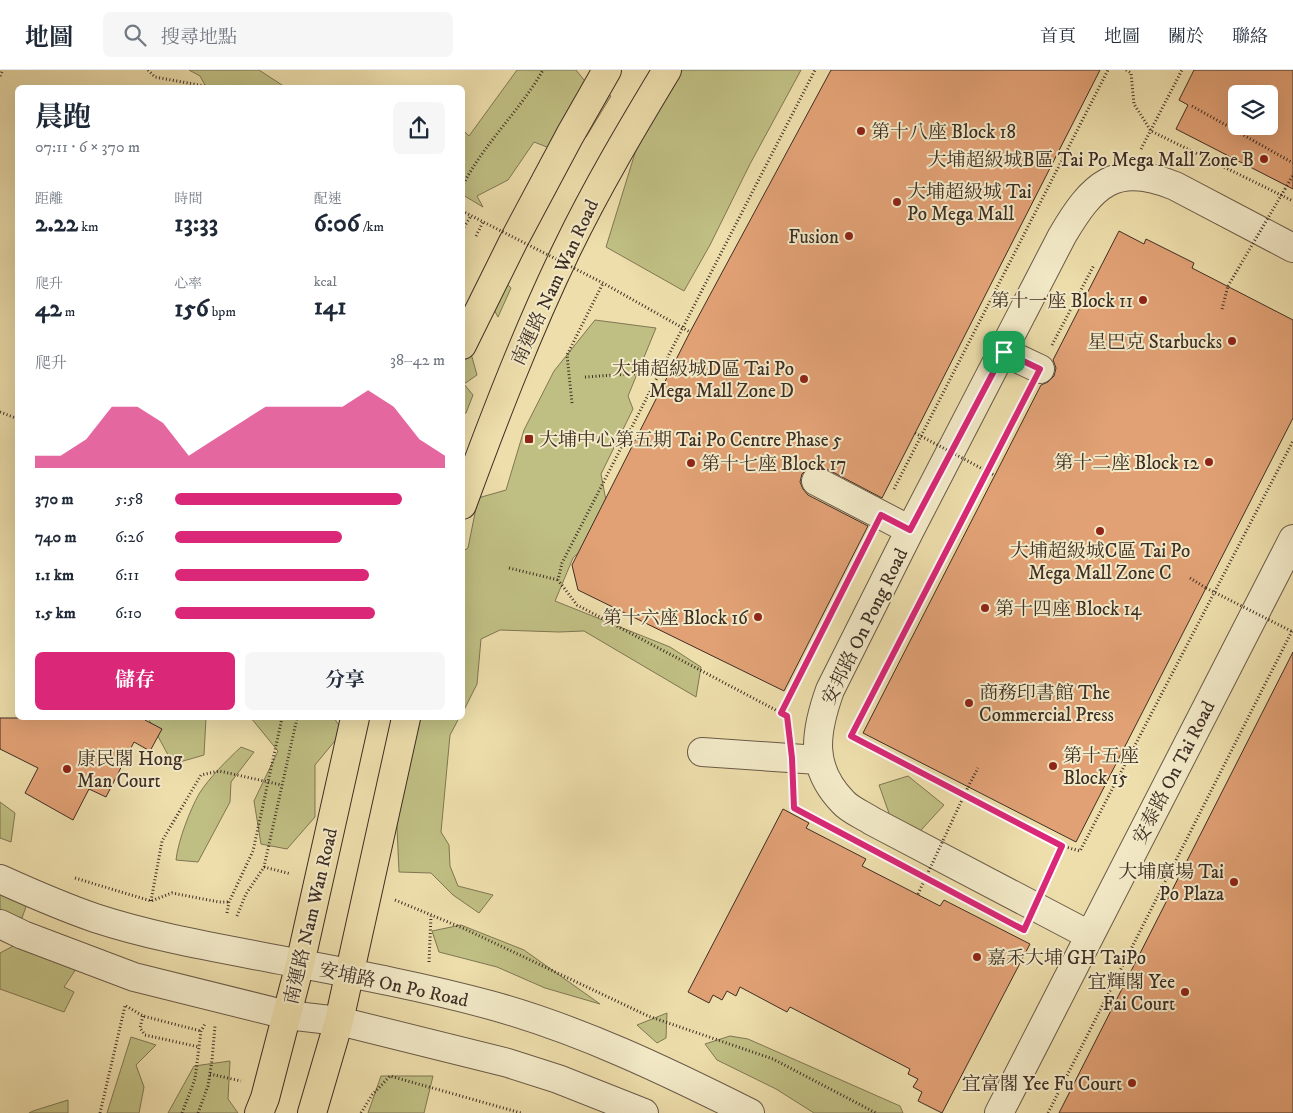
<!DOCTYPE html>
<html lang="zh-TW">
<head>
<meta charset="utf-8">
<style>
  body { margin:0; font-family:"IM FELL DW Pica","Noto Serif TC",serif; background:#f6f6f7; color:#1f2937; height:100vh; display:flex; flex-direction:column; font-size:19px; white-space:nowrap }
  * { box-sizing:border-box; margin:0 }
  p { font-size:16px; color:#747a83 }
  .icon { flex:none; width:28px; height:28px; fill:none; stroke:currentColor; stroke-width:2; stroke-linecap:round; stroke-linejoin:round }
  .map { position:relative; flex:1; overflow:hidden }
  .sheet { position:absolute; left:15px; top:15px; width:450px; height:635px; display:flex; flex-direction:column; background:#fff; border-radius:8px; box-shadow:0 5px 20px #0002 }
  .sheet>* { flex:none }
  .buttons { position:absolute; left:1228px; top:15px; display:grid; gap:10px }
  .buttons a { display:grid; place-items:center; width:50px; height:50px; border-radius:8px; background:#fff; box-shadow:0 5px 20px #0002; font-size:25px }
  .pin { position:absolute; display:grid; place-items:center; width:42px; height:42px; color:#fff; margin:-21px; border-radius:10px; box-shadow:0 2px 8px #0006 }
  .round { display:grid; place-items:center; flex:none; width:52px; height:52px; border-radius:8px; background:#f6f6f7 }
  .overview { display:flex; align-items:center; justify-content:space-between; height:85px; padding:0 20px }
  h1 { font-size:28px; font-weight:700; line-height:38px }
  .figures { display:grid; grid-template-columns:repeat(3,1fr); gap:8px; height:85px; padding:5px 20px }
  .figures div { display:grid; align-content:center }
  .figures b { font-size:25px; font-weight:700 }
  .figures small { font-size:14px; font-weight:400 }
  .figures p { font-size:14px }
  .chart { height:140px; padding:10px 20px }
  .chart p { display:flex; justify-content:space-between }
  .chart svg { width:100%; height:90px; margin-top:5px; fill:#db2777; opacity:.7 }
  .button { display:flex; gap:10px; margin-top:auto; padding:10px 20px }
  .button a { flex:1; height:58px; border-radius:8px; background:#db2777; color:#fff; font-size:20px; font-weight:700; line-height:58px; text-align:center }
  .button a+a { background:#f6f6f7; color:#1f2937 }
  ul { padding:0 20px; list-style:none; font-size:16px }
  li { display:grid; grid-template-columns:80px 60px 1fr; align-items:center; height:38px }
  li i { height:12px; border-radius:6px; background:#db2777 }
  header { display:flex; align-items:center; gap:30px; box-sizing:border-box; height:70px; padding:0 25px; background:#fff; border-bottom:1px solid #e0e1e3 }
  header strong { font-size:24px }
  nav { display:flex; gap:28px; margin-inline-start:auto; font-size:18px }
  .search { width:350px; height:45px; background:#f6f6f7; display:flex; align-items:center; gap:12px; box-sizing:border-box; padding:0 18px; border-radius:8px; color:#747a83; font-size:19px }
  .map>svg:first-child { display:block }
  .green { fill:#c0bf83; stroke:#807654 }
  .building { fill:#e1a175; stroke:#3f2e26; fill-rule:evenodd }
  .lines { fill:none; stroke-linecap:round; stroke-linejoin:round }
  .minor-casing { stroke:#6a5a47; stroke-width:30 }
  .major-casing { stroke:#3f2e26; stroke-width:30 }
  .path { stroke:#3f2e26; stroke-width:3; stroke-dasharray:1 2.5; stroke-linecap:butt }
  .minor { stroke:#f3eac8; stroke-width:28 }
  .major { stroke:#eddeab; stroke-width:28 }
  .path-bridge { stroke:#3f2e26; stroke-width:3; stroke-dasharray:1 2.5; stroke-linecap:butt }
  .route-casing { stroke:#fff; stroke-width:10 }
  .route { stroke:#db2777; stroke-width:6 }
  .poi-dot { fill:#8f2418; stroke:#f3eac8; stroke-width:2 }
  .labels { text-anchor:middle; stroke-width:4; stroke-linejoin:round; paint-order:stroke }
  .poi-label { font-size:19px; fill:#3f2e26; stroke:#f3eac8; text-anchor:end }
  .street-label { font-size:19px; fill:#3f2e26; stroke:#f3eac8 }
</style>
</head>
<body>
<header>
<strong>地圖</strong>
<div class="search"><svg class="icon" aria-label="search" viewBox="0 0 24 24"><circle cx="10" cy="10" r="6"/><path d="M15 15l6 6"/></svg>搜尋地點</div>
<nav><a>首頁</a><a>地圖</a><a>關於</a><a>聯絡</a></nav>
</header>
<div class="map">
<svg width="1293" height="1043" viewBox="0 0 1293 1043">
  <rect width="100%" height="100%" fill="#eddeab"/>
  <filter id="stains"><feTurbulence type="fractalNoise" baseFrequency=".004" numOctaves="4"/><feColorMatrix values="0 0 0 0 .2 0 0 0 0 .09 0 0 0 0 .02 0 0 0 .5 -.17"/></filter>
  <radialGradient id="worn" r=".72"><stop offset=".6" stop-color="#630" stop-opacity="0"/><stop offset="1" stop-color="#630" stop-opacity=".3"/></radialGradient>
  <path class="green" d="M189,0h70l26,17h-79l-6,-11z
    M517,0h59l8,10 27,16 -25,41 -26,15 -26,-10 -26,38 -31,16 6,11 -20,-12 -1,-66 7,7z
    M680,0h121l-51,94 -40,81 -26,46 -78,-44 29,-94 25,-50z
    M502,209l9,9 -13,29 -8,-15 -20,48 7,25 -13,9 9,11 -7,18h-3v-75z
    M595,250l61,8 -28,68 5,13 -32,65 9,48 -37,36 -18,43 115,46 31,20 -5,30 -112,-66 -25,1 -59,-2 -19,9 -4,45 -14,28v-161l5,-3 10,-50 28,-8 18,-60 30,-59z
    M148,648h58l-2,37 -31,9z
    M251,648h83l9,13 -28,34v52l-28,32 -26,-5 -7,-43 24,-50z
    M401,648h58l-9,17 -9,97 8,13 1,21 8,20 35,9 -14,18 -26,-18 -22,-22 -32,-1 -4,-89z
    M241,677l13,5 -23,30 -1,20 -32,60 -22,-2c2,-19 14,-50 23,-66 10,-16 28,-34 42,-47z
    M908,706l36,29 -32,35 -16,-7 -17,-48z
    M0,732l15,11 -4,29 -11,-4z
    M0,819l27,15 -5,14 -15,-4 -7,-4z
    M461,855l63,25 76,54 -55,-16 -48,-21 -58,-15 -7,-21z
    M17,874l59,25 -12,18 10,5 -10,20 -64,-23v-36z
    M667,943l-1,25 -9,5 -20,-18z
    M730,966l18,3 152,67 3,7h-89l-38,-24 -59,-29 -12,-16z
    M131,967l25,8 -20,20 8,22 -5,26h-32z
    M230,991l-2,38 10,14h-70l26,-47z
    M381,1006h52l-9,37h-56z
    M68,1030v13h-39l4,-2z"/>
  <path class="building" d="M831,0h269l-218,428 -59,-31 -8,-2 -7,3 -6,6 -2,8 3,7 5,6 60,31 -84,165 -206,-101 -6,-25 118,-233z
    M1194,0h99v119l-117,-60 12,-24 -9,-5zM1236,24h33v32h-33z
    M1119,161l25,13 2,-5 48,24 -2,5 101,52v98l-217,424 -213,-109 178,-348 7,-3 6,-6 2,-8 -3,-8z
    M1293,582v461h-234z
    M0,648h147l-2,2 17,9 -12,22 -16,-9 -28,55 -17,-8 -16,31 -48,-27 13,-25 -38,-19z
    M783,739l26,14 -3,5 60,31 -4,7 78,40 4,-6 86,44 -88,169 -24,-12 4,-9 -9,-5 5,-8 -10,-5 2,-5 -120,-62 -3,5 -47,-25 -4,9 -9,-5 -5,9 -9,-5 -4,8 -21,-11z"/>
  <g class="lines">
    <defs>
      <path id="minor" d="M1004,282l36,17
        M816,411l94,49
        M702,682l116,8
        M0,809c31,14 63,28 95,39 52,17 106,27 159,37 78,15 159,29 236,50 91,25 176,66 260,108
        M0,854l23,11 111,42 153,38 52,6 169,42 50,16 86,34
        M1089,865l-217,-114c-9,-6 -22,-11 -29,-19 -34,-35 -28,-70 -13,-112l80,-160 152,-294c30,-51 53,-75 113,-50l118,62
        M999,1043l294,-574"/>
      <path id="major" d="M462,275l51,-103 57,-107 37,-65
        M462,435c32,-87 65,-173 105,-256 30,-62 65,-121 100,-179
        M259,1043l6,-15 35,-134 55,-246
        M312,1043l27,-92 67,-303"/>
    </defs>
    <use href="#minor" class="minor-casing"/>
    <use href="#major" class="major-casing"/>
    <path class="path" d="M148,0l7,7 60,11
      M1126,0l5,3 3,31 17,27 142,70
      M0,6l3,-6
      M1192,36l101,57
      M1141,79l41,-79
      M462,117c21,-43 58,-76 81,-117
      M1285,119l8,-14
      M462,160l9,-14
      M476,166l7,-14
      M1222,239l6,-23
      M1052,275l42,-80
      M585,307l74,-5
      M1028,323l-177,343 211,110
      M572,333l-5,-48 36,-72
      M0,342l18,7
      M894,419l214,-419
      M509,498l49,12
      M1190,508l16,10
      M781,643l88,-174
      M789,661l-2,-15 -210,-111 -19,-25 4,-17 253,-493
      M793,717l1,21 28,15
      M968,717l10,-19
      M264,797l27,7
      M75,808l76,23 21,-8 47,9h10
      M1046,812l16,-36 18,5 213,-410
      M395,830l70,29 183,87 125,43 103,54
      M151,831l11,-60 39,-66 18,-4 63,14
      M227,843l2,-11 24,-51 29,-133
      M237,846l9,-22 18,-27 33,-149
      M429,892l2,-46
      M126,936l17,10 58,15
      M143,946l-3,12 5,7 54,12
      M210,1004l31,7
      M100,1043l25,-107
      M182,1043l13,-34 6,-48 4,-7
      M198,1043l10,-27 4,-26 3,-34
      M361,1043l11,-18 18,-19 131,37
      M1048,1043l245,-484"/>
    <use href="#minor" class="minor"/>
    <use href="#major" class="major"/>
    <path class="path-bridge" d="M462,141l141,72 87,49
      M1228,216l57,-97
      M915,363l79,42
      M1206,518l87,44
      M918,824l50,-107"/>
  </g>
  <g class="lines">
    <defs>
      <path id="route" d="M1004,282l36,17 -189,367 211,110 -38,84 -230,-122 -2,-50 -5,-42 -6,-3 100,-198 29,15z"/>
    </defs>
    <use href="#route" class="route-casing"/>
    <use href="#route" class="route"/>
  </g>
  <g class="poi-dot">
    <circle cx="861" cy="61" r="5"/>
    <circle cx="1264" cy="89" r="5"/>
    <circle cx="897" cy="132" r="5"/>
    <circle cx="849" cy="166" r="5"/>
    <circle cx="1143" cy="230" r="5"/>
    <circle cx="1232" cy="271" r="5"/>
    <circle cx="804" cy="309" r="5"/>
    <rect x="524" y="364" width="10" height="10" rx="2.5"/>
    <circle cx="1209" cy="392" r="5"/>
    <circle cx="691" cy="393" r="5"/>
    <circle cx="1100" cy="461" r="5"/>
    <circle cx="985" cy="538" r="5"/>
    <circle cx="758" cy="547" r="5"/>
    <circle cx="969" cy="633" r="5"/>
    <circle cx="1053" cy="696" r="5"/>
    <circle cx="67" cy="699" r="5"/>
    <circle cx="1234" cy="812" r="5"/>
    <circle cx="977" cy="887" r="5"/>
    <circle cx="1185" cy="922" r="5"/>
    <circle cx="1132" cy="1013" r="5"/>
  </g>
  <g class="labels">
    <g class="poi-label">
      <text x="871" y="68" text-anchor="start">第十八座 Block 18</text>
      <text x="1254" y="96">大埔超級城B區 Tai Po Mega Mall Zone B</text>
      <text x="907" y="128" text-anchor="start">大埔超級城 Tai<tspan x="907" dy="22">Po Mega Mall</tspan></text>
      <text x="839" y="173">Fusion</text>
      <text x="1133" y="237">第十一座 Block 11</text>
      <text x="1222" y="278">星巴克 Starbucks</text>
      <text x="794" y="305">大埔超級城D區 Tai Po<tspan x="794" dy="22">Mega Mall Zone D</tspan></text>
      <text x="539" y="376" text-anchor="start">大埔中心第五期 Tai Po Centre Phase 5</text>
      <text x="1199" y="399">第十二座 Block 12</text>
      <text x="701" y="400" text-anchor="start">第十七座 Block 17</text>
      <text x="1100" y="487" text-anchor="middle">大埔超級城C區 Tai Po<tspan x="1100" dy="22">Mega Mall Zone C</tspan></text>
      <text x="995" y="545" text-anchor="start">第十四座 Block 14</text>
      <text x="748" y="554">第十六座 Block 16</text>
      <text x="979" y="629" text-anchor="start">商務印書館 The<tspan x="979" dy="22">Commercial Press</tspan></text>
      <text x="1063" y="692" text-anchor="start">第十五座<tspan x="1063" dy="22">Block 15</tspan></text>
      <text x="77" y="695" text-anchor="start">康民閣 Hong<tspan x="77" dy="22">Man Court</tspan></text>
      <text x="1224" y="808">大埔廣場 Tai<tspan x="1224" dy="22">Po Plaza</tspan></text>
      <text x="987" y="894" text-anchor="start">嘉禾大埔 GH TaiPo</text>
      <text x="1175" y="918">宜輝閣 Yee<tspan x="1175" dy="22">Fai Court</tspan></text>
      <text x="1122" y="1020">宜富閣 Yee Fu Court</text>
    </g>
    <g class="street-label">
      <text transform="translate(554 212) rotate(-65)" y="7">南運路 Nam Wan Road</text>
      <text transform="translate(864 556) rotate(-64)" y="7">安邦路 On Pong Road</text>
      <text transform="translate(1173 702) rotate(-63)" y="7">安泰路 On Tai Road</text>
      <text transform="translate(310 846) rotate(-77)" y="7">南運路 Nam Wan Road</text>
      <text transform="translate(394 914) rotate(12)" y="7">安埔路 On Po Road</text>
    </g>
  </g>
  <rect width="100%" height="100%" filter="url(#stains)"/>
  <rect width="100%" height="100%" fill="url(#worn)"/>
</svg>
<div class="buttons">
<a><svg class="icon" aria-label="layers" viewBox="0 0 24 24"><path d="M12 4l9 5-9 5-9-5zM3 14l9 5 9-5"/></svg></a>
</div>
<div class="pin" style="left:1004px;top:282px;background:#1e9e55"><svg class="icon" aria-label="arrive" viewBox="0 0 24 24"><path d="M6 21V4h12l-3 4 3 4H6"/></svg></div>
<section class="sheet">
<div class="overview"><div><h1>晨跑</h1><p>07:11 · 6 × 370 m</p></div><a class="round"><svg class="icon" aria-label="share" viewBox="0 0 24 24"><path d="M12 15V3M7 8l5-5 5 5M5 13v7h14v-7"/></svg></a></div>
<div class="figures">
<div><p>距離</p><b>2.22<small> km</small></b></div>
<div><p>時間</p><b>13:33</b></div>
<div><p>配速</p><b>6:06<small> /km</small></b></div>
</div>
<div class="figures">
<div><p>爬升</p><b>42<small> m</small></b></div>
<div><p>心率</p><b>156<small> bpm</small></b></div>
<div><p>kcal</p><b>141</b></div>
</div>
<div class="chart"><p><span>爬升</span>38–42 m</p>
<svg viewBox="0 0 160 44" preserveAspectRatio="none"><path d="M0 44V38L10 38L20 30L30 14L40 14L50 22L60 38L70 30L80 22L90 14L100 14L110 14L120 14L130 6L140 14L150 30L160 38V44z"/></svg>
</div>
<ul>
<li><b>370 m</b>5:58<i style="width:84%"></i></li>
<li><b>740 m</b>6:26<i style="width:62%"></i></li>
<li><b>1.1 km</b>6:11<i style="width:72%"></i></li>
<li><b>1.5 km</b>6:10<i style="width:74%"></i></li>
</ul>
<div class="button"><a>儲存</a><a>分享</a></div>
</section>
</div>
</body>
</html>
